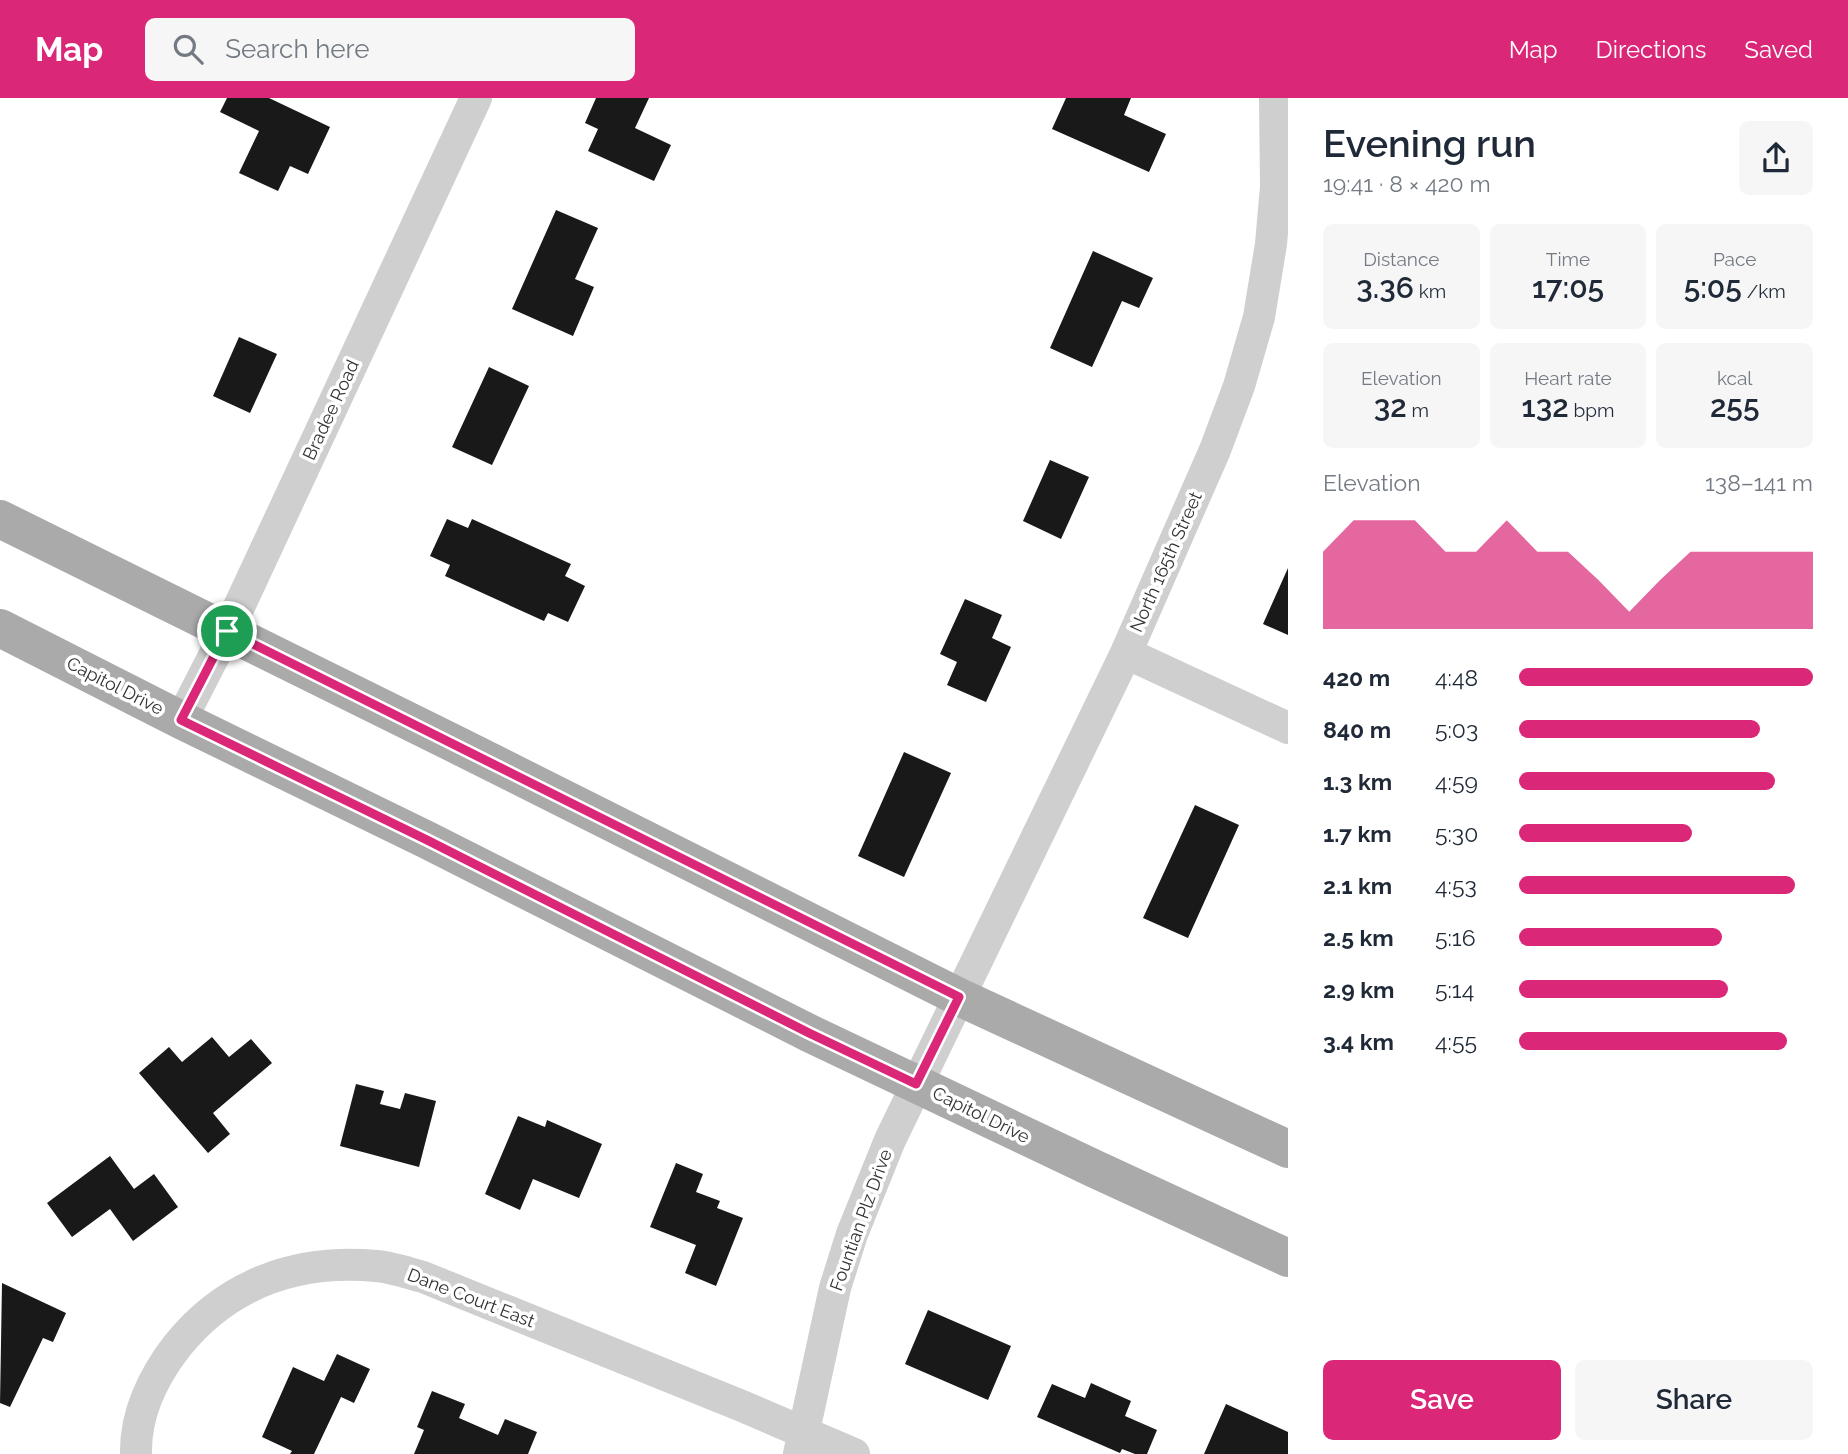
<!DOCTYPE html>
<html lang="en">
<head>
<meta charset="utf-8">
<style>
  body { margin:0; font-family:Raleway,sans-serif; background:#f6f6f7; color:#1f2937; height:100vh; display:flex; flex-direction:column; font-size:26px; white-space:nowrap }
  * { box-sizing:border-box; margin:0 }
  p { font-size:23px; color:#747a83 }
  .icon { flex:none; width:38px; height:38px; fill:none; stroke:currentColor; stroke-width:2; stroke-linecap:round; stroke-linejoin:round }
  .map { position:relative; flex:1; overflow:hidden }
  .panel { display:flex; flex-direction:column; background:#fff; width:560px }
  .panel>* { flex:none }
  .pin { position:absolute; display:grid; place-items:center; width:60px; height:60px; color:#fff; margin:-30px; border:4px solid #fff; border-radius:50%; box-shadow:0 2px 7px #0007 }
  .round { display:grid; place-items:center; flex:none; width:74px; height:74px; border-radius:10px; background:#f6f6f7 }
  .headline { display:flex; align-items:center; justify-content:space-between; height:119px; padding:0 35px }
  h1 { font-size:38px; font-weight:600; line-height:52px }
  .figures { display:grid; grid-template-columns:repeat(3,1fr); gap:10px; height:119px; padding:7px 35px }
  .figures div { display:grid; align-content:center; border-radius:10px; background:#f6f6f7; text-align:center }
  .figures b { font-size:30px; font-weight:600 }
  .figures small { font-size:19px; font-weight:400 }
  .figures p { font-size:19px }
  .chart { height:196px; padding:14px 35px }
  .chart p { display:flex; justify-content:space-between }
  .chart svg { width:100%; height:126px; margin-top:7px; fill:#db2777; opacity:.7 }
  .button { display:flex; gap:14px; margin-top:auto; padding:14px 35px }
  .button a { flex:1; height:80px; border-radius:10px; background:#db2777; color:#fff; font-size:28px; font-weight:600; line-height:80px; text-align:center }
  .button a+a { background:#f6f6f7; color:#1f2937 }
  ul { padding:0 35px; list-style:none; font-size:23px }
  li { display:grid; grid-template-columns:112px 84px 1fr; align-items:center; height:52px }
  li i { height:18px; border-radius:9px; background:#db2777 }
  header { display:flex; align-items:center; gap:42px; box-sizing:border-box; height:98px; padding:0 35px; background:#db2777; color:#fff }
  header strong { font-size:33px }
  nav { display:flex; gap:38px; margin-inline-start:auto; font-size:24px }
  .search { width:490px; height:63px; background:#f6f6f7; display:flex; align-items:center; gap:18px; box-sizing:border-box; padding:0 24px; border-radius:10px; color:#747a83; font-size:26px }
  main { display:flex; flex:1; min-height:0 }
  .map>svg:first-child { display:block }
  .building { fill:#191919 }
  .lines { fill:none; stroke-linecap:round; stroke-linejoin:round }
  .street { stroke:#cfcfcf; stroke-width:32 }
  .primary { stroke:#aaa; stroke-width:38 }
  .route-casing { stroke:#fff; stroke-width:14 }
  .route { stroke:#db2777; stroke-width:9 }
  .labels { text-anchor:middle; stroke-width:7; stroke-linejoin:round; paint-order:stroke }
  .street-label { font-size:18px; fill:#323232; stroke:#fff }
</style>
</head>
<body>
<header>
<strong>Map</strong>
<div class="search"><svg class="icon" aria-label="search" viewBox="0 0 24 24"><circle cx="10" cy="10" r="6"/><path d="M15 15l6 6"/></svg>Search here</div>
<nav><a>Map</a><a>Directions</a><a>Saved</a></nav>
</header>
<main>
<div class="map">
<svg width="1288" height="1356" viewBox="0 0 1288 1356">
  <rect width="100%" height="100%" fill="#fff"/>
  <path class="building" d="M227,0h42l61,29 -22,47 -18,-8 -12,25 -39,-18 20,-42 -39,-19z
    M596,0h53l-14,30 36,17 -17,36 -66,-30 10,-22 -13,-6z
    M1066,0h65l-7,17 42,19 -17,38 -97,-43z
    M556,112l42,18 -23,51 19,8 -21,49 -61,-27z
    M1093,153l60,27 -14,30 -17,-7 -30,66 -42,-19z
    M239,239l38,17 -27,59 -37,-17z
    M489,269l40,19 -37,79 -40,-18z
    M1050,362l39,17 -28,62 -38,-18z
    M447,421l21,9 4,-9 99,45 -6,12 20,10 -17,36 -20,-9 -4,8 -99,-45 5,-11 -20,-9z
    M1288,470v67l-25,-11z
    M965,501l37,16 -10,23 19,9 -25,55 -39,-17 10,-23 -17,-8z
    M904,654l47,21 -47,104 -46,-21z
    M1195,707l44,20 -51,113 -45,-20z
    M212,939l17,20 22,-18 21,24 -59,50 17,21 -22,19 -69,-80 30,-26 13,15z
    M356,986l28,7 -4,13 20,5 5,-16 31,8 -17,66 -79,-21z
    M518,1018l27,11 2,-7 55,24 -23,54 -46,-19 -13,31 -35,-16z
    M110,1058l24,33 20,-15 24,33 -45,34 -23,-32 -38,28 -25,-34z
    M676,1065l27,11 -7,18 24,9 -3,7 26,10 -27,68 -31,-13 11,-28 -46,-18z
    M2,1185l64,30 -13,29 -10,-4 -33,69 -10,-4z
    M928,1212l83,36 -23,54 -83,-36z
    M337,1256l33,15 -16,34 -13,-6 -27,57h-24l2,-3 -30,-14 31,-70 31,14z
    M1091,1285l40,18 -6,15 32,14 -10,24h-12l-13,-5 -2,4 -83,-36 15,-33 33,14z
    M432,1293l33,13 -6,14 39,17 7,-16 32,13 -9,22h-114l10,-24 -7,-3z
    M1226,1306l62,28v22h-84z"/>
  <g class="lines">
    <path class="street" d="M1126,555l162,75
      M181,622l56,-109 239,-513
      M136,1356c-1,-39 17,-77 41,-108 50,-62 119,-87 199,-80 15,1 32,7 47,11l319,129 112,48
      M799,1356l36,-166 17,-54 38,-94 236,-487 89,-203 24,-64 20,-69 12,-73 5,-57 -1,-89"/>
    <path class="primary" d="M0,421l453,224 506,254 329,152
      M0,530l181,92 246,120 382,193 286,136 193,89"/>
  </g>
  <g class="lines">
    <defs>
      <path id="route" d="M227,533l732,366 -43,87 -107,-51 -382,-193 -246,-120z"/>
    </defs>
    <use href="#route" class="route-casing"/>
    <use href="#route" class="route"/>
  </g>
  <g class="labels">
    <g class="street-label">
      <text transform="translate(331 312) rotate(-65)" y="6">Bradee Road</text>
      <text transform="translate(1166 464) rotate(-66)" y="6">North 165th Street</text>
      <text transform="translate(115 588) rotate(27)" y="6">Capitol Drive</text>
      <text transform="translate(981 1017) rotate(26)" y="6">Capitol Drive</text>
      <text transform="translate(861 1122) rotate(-70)" y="6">Fountian Plz Drive</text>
      <text transform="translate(471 1200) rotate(21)" y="6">Dane Court East</text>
    </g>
  </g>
</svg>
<div class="pin" style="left:227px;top:533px;background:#1e9e55"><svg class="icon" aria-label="arrive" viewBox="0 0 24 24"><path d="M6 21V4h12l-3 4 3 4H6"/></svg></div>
</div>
<section class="panel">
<div class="headline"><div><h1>Evening run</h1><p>19:41 · 8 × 420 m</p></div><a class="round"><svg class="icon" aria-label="share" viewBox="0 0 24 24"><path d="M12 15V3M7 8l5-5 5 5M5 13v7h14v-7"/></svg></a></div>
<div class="figures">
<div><p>Distance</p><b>3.36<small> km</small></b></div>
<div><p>Time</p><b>17:05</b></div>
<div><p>Pace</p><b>5:05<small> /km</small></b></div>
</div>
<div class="figures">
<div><p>Elevation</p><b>32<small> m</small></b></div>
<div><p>Heart rate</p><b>132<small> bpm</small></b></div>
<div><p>kcal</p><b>255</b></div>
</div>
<div class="chart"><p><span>Elevation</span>138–141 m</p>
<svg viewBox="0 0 160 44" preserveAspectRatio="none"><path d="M0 44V17L10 6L20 6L30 6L40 17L50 17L60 6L70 17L80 17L90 27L100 38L110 27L120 17L130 17L140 17L150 17L160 17V44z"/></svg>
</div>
<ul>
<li><b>420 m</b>4:48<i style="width:100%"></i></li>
<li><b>840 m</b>5:03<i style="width:82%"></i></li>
<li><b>1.3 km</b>4:59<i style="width:87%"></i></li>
<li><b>1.7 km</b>5:30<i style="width:59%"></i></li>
<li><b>2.1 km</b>4:53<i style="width:94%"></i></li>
<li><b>2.5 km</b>5:16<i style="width:69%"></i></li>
<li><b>2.9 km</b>5:14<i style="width:71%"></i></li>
<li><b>3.4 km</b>4:55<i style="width:91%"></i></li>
</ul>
<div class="button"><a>Save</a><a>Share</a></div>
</section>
</main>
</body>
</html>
